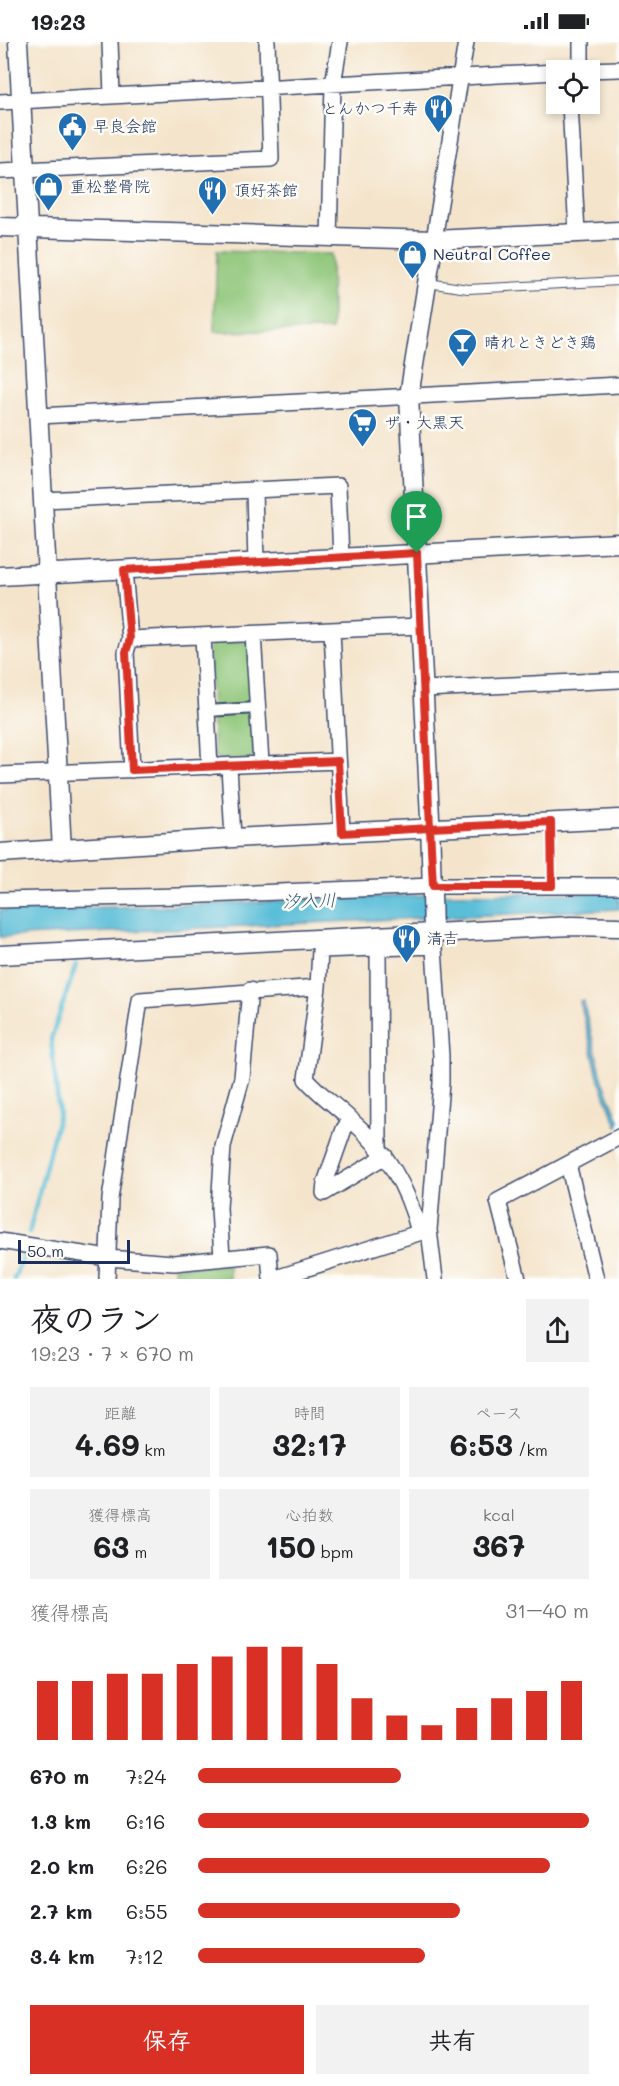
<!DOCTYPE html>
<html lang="ja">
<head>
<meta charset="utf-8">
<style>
  body { margin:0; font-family:Mali,"Klee One",sans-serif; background:#f2f2f2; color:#202124; height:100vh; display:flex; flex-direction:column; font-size:22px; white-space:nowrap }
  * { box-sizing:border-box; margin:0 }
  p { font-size:20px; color:#757577 }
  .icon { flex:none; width:33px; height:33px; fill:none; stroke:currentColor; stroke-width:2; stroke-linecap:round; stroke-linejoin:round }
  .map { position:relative; height:1237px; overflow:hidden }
  .panel { display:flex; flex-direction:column; background:#fff; flex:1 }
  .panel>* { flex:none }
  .buttons { position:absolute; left:546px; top:18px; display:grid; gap:12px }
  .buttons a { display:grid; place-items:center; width:54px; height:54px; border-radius:0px; background:#fff; box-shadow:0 3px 9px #0003; font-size:30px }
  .scale { position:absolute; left:18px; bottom:15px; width:112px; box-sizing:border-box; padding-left:6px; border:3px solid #1b2f5e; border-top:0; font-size:16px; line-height:21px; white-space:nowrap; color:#1b2f5e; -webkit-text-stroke:4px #fdfcf7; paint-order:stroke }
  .pin { position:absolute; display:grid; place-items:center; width:51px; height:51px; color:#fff; margin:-62px -26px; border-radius:50% 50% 50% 0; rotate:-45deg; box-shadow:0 0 6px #0007 }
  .pin .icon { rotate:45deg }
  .round { display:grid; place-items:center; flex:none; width:63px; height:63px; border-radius:0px; background:#f2f2f2 }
  .headline { display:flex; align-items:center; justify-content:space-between; height:102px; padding:0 30px }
  h1 { font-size:33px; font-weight:800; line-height:45px }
  .stats { display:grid; grid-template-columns:repeat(3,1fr); gap:9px; height:102px; padding:6px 30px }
  .stats div { display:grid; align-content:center; border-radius:0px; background:#f2f2f2; text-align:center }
  .stats b { font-size:30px; font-weight:800 }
  .stats small { font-size:16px; font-weight:400 }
  .stats p { font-size:16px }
  .chart { height:168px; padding:12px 30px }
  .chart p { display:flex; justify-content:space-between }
  .chart svg { width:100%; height:108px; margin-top:6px; stroke:#d93025; stroke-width:6 }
  .cta { display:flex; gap:12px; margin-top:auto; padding:12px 30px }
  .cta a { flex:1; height:69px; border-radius:0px; background:#d93025; color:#fff; font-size:24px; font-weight:800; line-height:69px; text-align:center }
  .cta a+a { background:#f2f2f2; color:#202124 }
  ul { padding:0 30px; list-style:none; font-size:20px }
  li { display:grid; grid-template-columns:96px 72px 1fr; align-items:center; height:45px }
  li i { height:15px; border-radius:8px; background:#d93025 }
  .status { display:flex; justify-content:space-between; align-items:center; height:42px; padding:0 30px; background:#fff; direction:ltr }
  .status svg { height:16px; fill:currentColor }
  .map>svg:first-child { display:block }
  .green { fill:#8fc679; stroke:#557a6c; stroke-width:1.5 }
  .water { fill:#5abed8; stroke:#3a769b; stroke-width:1.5 }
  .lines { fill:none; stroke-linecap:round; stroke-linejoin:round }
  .stream { stroke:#5abed8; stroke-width:4.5 }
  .service-casing { stroke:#3c4a6e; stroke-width:10 }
  .pedestrian-casing { stroke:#3c4a6e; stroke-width:14 }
  .minor-casing { stroke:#3c4a6e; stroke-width:18 }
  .tertiary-casing { stroke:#3c4a6e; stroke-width:21 }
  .path { stroke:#3c4a6e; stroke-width:3; stroke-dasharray:4.5 4.5; stroke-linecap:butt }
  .service { stroke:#fff; stroke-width:8 }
  .pedestrian { stroke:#fff; stroke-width:10 }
  .minor { stroke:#fff; stroke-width:15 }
  .tertiary { stroke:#fff; stroke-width:18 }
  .route-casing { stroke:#fff; stroke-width:12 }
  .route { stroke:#d93025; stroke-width:8 }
  .labels { text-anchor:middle; stroke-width:5; stroke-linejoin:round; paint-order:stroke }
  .poi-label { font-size:16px; fill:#1b2f5e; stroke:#fdfcf7; text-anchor:start }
  .water-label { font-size:18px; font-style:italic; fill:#2e5a83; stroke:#fdfcf7 }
</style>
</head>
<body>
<div class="status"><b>19:23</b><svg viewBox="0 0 49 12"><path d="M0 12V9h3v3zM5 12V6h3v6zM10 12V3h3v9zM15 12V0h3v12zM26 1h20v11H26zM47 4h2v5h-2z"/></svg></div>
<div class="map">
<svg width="619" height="1237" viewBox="0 0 619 1237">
  <rect width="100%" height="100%" fill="#fdfcf7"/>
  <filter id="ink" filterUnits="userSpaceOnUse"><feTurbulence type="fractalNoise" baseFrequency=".0167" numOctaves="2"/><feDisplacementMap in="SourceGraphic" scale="12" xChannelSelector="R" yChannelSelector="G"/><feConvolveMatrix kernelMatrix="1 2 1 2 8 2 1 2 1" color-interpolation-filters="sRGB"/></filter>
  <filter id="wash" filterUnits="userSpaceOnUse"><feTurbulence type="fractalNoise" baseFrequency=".008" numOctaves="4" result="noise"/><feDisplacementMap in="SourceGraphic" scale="24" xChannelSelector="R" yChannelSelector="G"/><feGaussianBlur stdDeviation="1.35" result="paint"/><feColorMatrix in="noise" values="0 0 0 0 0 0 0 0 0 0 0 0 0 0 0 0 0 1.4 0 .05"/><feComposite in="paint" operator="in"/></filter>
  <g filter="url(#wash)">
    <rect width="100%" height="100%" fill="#f4e4cb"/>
    <path class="green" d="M217,209l114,3 1,76 -118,2z
      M245,599l6,4 3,115h-34l-6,-5 -5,-106 4,-7z
      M229,1223v14h-54l-1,-12z"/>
    <path class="water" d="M619,851v16l-619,28v-27l190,-5 264,-11z
      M580,959h3l20,80 16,39 -1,8 -19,-48z"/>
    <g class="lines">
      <path class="stream" d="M29,1191l30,-120 -8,-74 25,-74
        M14,1237l10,-25"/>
    </g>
  </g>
  <g filter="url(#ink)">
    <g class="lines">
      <defs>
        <path id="service" d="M428,241l40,6 151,-8"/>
        <path id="pedestrian" d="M207,669l50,-3"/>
        <path id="minor" d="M110,0l2,53
          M581,0v28
          M585,28l34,-1
          M0,60l556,-30
          M570,62l7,129
          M0,129l271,-12 -4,-117
          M329,196l4,-154 7,-42
          M434,198l32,-198
          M39,374l580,-31
          M254,448l2,72
          M44,458l294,-14 3,72
          M124,528l6,69 -4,13 6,118
          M332,589l10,202
          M253,592l8,129
          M203,595l7,130
          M130,597l290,-13
          M424,647l195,-9
          M229,724l4,72
          M0,733l338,-14
          M0,858l180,-4 253,-10h186
          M433,891l8,123v27l-12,147 6,49
          M378,906l1,200
          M318,945l2,-37 114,-4
          M351,1077l-7,10 -19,54 -1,10 61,-37
          M568,1122l28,115
          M0,1199l108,17 66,5 95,-9 2,25
          M222,1216l-3,-50 4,-62 19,-68 8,-88
          M107,1237l3,-80 30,-199 178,-13 -12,92c13,15 29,26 44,40 35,30 58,68 69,113
          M273,1237l155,-49
          M518,1237l-20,-78 121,-64"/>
        <path id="tertiary" d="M18,0l44,808
          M0,185l434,13 185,-9
          M0,534l619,-33
          M0,811l233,-15 386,-19
          M433,891l-3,-115 -21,-422 25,-156
          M0,913l571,-29 48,1"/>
      </defs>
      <use href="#service" class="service-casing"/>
      <use href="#pedestrian" class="pedestrian-casing"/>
      <use href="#minor" class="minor-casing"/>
      <use href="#tertiary" class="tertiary-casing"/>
      <path class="path" d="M551,797l1,32"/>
      <use href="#service" class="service"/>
      <use href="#pedestrian" class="pedestrian"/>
      <use href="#minor" class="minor"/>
      <use href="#tertiary" class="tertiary"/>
    </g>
  </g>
  <g class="lines" filter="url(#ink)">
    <defs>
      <path id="route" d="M417,511l-293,17 6,69 -4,13 6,118 206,-9 4,72 88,-5 3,58h119l-1,-64 -121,6 -13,-275"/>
    </defs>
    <use href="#route" class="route-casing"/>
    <use href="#route" class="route"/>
  </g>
  <defs>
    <symbol id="restaurant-pin" viewBox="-11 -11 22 30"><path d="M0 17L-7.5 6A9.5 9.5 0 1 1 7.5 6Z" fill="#1f6fb2" stroke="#fdfcf7"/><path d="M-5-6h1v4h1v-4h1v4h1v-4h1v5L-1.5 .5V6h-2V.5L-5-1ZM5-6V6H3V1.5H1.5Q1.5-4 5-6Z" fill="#fff"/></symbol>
    <symbol id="civic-pin" viewBox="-11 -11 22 30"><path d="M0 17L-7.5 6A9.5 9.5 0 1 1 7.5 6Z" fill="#1f6fb2" stroke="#fdfcf7"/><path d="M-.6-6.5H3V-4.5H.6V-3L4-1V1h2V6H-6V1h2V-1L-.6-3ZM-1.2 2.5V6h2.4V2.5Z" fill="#fff"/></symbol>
    <symbol id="shop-pin" viewBox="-11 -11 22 30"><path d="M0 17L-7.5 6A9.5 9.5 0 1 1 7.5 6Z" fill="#1f6fb2" stroke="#fdfcf7"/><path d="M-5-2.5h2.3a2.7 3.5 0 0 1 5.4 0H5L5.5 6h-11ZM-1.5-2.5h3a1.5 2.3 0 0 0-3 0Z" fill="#fff"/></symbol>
    <symbol id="bar-pin" viewBox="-11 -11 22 30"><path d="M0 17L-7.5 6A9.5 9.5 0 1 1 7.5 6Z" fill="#1f6fb2" stroke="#fdfcf7"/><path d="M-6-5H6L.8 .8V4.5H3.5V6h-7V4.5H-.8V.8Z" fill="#fff"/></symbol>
    <symbol id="supermarket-pin" viewBox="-11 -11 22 30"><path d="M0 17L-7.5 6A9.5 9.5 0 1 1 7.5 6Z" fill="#1f6fb2" stroke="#fdfcf7"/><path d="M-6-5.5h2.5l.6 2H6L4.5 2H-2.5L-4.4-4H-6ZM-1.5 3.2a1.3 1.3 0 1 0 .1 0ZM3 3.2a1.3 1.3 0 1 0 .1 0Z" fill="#fff"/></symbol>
  </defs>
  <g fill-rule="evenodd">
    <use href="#restaurant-pin" x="422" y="50" width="33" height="45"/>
    <use href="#civic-pin" x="56" y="68" width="33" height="45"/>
    <use href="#shop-pin" x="32" y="128" width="33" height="45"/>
    <use href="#restaurant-pin" x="196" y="132" width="33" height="45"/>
    <use href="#shop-pin" x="396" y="196" width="33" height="45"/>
    <use href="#bar-pin" x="446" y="284" width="33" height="45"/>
    <use href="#supermarket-pin" x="346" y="364" width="33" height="45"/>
    <use href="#restaurant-pin" x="390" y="880" width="33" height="45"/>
  </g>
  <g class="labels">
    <g class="poi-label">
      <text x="418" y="72" text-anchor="end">とんかつ千寿</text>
      <text x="93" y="90">早良会館</text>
      <text x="70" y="150">重松整骨院</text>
      <text x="234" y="154">頂好茶館</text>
      <text x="433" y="218">Neutral Coffee</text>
      <text x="484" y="306">晴れときどき鶏</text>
      <text x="384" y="386">ザ・大黒天</text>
      <text x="427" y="902">清吉</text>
    </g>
    <g class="water-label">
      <text transform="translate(309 859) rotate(-2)" y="6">汐入川</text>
    </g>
  </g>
</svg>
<div class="buttons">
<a><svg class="icon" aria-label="locate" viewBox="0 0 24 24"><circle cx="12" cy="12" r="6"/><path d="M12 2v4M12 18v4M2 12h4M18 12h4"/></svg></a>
</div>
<div class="scale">50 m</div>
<div class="pin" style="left:417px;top:511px;background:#1e9e55"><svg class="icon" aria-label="arrive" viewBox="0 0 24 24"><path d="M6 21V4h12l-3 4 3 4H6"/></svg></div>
</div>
<section class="panel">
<div class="headline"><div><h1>夜のラン</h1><p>19:23 · 7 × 670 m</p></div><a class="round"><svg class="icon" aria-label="share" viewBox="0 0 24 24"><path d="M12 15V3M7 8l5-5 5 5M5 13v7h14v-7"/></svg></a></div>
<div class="stats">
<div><p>距離</p><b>4.69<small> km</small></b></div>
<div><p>時間</p><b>32:17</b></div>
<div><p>ペース</p><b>6:53<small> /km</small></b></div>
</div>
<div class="stats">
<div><p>獲得標高</p><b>63<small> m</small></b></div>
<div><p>心拍数</p><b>150<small> bpm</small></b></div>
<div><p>kcal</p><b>367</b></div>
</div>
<div class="chart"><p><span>獲得標高</span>31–40 m</p>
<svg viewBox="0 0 160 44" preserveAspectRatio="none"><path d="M5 44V20M15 44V20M25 44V17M35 44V17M45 44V13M55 44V10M65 44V6M75 44V6M85 44V13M95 44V27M105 44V34M115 44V38M125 44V31M135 44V27M145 44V24M155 44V20"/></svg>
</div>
<ul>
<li><b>670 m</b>7:24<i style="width:52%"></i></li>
<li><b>1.3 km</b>6:16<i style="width:100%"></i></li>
<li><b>2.0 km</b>6:26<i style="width:90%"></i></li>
<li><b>2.7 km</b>6:55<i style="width:67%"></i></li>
<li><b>3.4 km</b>7:12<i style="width:58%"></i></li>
</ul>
<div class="cta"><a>保存</a><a>共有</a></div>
</section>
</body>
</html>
